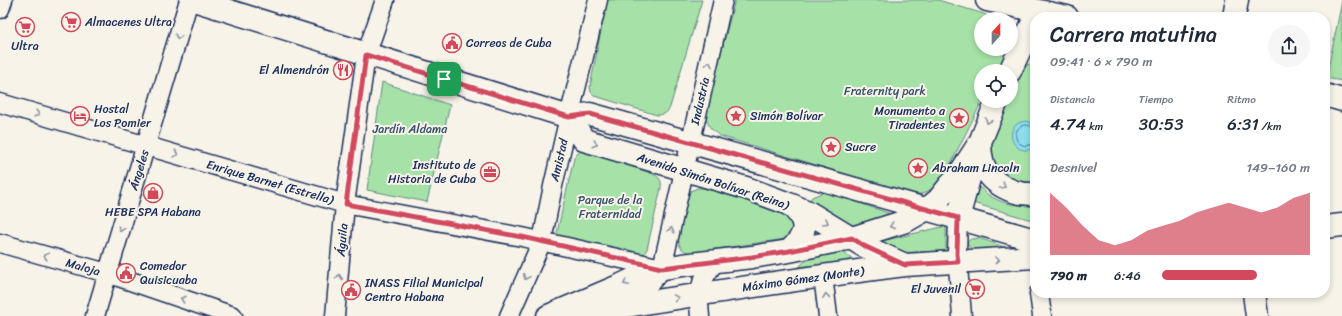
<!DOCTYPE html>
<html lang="es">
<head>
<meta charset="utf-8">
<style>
  body { margin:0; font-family:Sriracha,sans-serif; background:#f6f6f7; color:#1f2937; height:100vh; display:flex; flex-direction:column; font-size:15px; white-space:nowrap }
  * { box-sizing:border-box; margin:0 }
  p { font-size:13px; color:#747a83 }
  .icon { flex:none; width:22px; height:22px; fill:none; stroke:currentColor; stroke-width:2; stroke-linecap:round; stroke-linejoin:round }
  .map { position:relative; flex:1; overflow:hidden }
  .side { position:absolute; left:1030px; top:12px; width:300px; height:286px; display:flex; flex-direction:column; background:#fff; border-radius:16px; box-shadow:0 2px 6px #0003 }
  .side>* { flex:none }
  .needle { width:26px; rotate:21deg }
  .fabs { position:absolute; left:974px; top:12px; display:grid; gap:8px }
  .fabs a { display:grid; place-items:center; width:44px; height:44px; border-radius:50%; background:#fff; box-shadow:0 2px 6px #0003; font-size:20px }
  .pin { position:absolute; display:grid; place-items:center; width:34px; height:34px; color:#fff; margin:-17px; border-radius:8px; box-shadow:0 2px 6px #0006 }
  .round { display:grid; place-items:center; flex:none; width:42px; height:42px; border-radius:21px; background:#f6f6f7 }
  .overview { display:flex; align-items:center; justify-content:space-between; height:68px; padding:0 20px }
  h1 { font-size:22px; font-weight:600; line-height:30px }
  .stats { display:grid; grid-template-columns:repeat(3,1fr); gap:6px; height:68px; padding:4px 20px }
  .stats div { display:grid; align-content:center }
  .stats b { font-size:17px; font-weight:600 }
  .stats small { font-size:11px; font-weight:400 }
  .stats p { font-size:11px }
  .chart { height:112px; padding:8px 20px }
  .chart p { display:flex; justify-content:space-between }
  .chart svg { width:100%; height:72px; margin-top:4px; fill:#d1495b; opacity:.7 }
  ul { padding:0 20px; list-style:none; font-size:13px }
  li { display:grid; grid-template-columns:64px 48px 1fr; align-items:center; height:30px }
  li i { height:10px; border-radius:5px; background:#d1495b }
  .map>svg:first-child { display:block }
  .green { fill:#a6e2a8; stroke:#608883 }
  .water { fill:#8eddec; stroke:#6097b3 }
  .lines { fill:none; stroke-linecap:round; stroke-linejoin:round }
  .shore { stroke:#497597; stroke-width:1 }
  .minor-casing { stroke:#1b2f5e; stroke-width:21 }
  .major-casing { stroke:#1b2f5e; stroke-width:25 }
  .minor { stroke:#f7f3e8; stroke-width:18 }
  .major { stroke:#f7f3e8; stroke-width:22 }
  .oneway { stroke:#8991a3 }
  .route-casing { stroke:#fff; stroke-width:8 }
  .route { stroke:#d1495b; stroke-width:5 }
  .labels { text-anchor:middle; stroke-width:4; stroke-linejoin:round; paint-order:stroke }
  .poi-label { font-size:12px; fill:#1b2f5e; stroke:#f7f3e8; text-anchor:start }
  .park-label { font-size:12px; fill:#37536d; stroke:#f7f3e8 }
  .street-label { font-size:12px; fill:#1b2f5e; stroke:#f7f3e8 }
</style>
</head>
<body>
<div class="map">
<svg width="1342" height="316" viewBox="0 0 1342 316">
  <rect width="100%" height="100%" fill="#f7f3e8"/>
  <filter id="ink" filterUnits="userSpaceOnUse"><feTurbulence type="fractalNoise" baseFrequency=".025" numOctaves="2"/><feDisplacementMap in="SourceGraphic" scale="8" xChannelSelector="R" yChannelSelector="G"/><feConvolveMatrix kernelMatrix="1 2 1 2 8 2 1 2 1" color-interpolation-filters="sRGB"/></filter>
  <g filter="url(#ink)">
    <path class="green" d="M607,0h95l-32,107c-2,6 -7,8 -13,8l-62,-19 -4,-4 -1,-5z
      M735,0h203l46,14 8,5h-11v30h25l-1,7 -7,15h-17v30h1l-38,76 -12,12 -10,5h-10l-192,-58c-9,-6 -14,-12 -15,-23z
      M1342,1v80l-17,-3v-9h3z
      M1035,62v120l-15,3 -24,-11 -9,-30 21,-43h3v-5l13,-27 3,-4z
      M382,82l68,23 -23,97 -60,-12z
      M583,151h3l67,23c7,3 9,7 8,14l-14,61 -3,5 -3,2 -84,-20v-3l17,-75 5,-6z
      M975,181c12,19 38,28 60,22v18l-69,-20z
      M698,188h5l82,23 11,14 -7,12 -4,2 -89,13c-23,3 -18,-18 -15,-32 2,-8 4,-17 6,-25l3,-4z
      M824,192l9,2 58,20 -33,15 -53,-24 7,-8z
      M946,226v25l-55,2 -13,-11z
      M979,238l39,14 -46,-2 -4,-5 -1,-3 4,-3z
      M832,252l12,1 16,11 -59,6 -2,-2c6,-12 22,-13 33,-16z"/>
    <path class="water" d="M1026,121l9,4v22c-21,14 -36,-23 -9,-26z"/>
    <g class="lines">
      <path class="shore" d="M1035,128c-3,-1 -6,-3 -9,-3 -12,0 -14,17 -3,20 4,2 8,-1 12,-1"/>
      <defs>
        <path id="minor" d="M0,9l3,-9
          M0,103l345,101 177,33 140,31
          M958,218l-1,36 5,62
          M0,243l107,30 126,43
          M823,276l5,40
          M1039,293l3,23
          M625,306c13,-12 28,-23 37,-38l61,-268
          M95,316l94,-316
          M335,316l10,-112 21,-149 19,-55
          M509,316l33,-75 11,-55 16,-69 29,-117
          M700,316c-3,-26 0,-35 16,-55"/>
        <path id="major" d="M194,0l375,117 21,-3 445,126
          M987,0l80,17
          M1234,17l3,-17
          M1010,71l25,-53
          M1325,95l17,5
          M569,117l15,23 162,48 43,16 19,8 56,34 41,19
          M980,142c0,7 1,15 3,22 8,21 31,31 52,30
          M789,204c20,17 19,30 0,47
          M958,218l15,-54
          M1325,227l17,-2
          M1254,293l3,23
          M548,316l73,-31 32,-15 29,-5 70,-8 37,-6 63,-13 54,-17 21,-12 11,-9 24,-30 18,-28 17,-41
          M574,316c44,-10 90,-16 135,-23 65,-10 130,-20 196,-28l130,-8"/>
      </defs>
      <use href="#minor" class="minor-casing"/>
      <use href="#major" class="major-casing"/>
      <use href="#minor" class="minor"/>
      <use href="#major" class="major"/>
    </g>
    <defs><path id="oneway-chevron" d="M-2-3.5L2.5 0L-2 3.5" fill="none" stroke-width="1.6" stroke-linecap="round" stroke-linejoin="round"/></defs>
    <g class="oneway">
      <use href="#oneway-chevron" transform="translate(178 37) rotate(106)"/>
      <use href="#oneway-chevron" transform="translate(709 64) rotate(-77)"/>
      <use href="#oneway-chevron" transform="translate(37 114) rotate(16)"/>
      <use href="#oneway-chevron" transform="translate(988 121) rotate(113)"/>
      <use href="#oneway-chevron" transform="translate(595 144) rotate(17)"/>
      <use href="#oneway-chevron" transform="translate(176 154) rotate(16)"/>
      <use href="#oneway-chevron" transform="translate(1003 186) rotate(31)"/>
      <use href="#oneway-chevron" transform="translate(826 222) rotate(30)"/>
      <use href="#oneway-chevron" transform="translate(892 226) rotate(161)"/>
      <use href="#oneway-chevron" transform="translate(121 229) rotate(107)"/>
      <use href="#oneway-chevron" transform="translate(671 230) rotate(-77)"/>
      <use href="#oneway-chevron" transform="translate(46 256) rotate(-164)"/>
      <use href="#oneway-chevron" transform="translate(997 260) rotate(-3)"/>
      <use href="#oneway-chevron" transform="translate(339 277) rotate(-85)"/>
      <use href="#oneway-chevron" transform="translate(526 277) rotate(114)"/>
      <use href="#oneway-chevron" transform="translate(626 283) rotate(153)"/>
      <use href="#oneway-chevron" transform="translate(826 296) rotate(-96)"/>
      <use href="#oneway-chevron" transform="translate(676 298) rotate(-9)"/>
      <use href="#oneway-chevron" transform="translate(183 299) rotate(-161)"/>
    </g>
  </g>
  <g class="lines" filter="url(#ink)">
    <defs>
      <path id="route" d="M366,55l203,62 21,-3 368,104 -1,36 1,8 -53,3 -41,-19 -12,-8 -63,13 -37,6 -90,11 -140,-31 -176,-33z"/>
    </defs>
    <use href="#route" class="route-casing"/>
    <use href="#route" class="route"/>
  </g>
  <defs>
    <symbol id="supermarket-ring" viewBox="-11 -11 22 22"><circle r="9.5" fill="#f7f3e8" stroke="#d1495b" stroke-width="1.5"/><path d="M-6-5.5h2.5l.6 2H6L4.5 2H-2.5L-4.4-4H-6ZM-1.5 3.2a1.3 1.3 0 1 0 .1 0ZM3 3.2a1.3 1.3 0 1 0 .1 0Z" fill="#d1495b"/></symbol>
    <symbol id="civic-ring" viewBox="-11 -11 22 22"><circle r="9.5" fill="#f7f3e8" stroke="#d1495b" stroke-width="1.5"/><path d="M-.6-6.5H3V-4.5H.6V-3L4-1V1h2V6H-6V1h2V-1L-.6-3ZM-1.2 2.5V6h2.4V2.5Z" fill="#d1495b"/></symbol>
    <symbol id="restaurant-ring" viewBox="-11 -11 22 22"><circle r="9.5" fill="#f7f3e8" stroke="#d1495b" stroke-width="1.5"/><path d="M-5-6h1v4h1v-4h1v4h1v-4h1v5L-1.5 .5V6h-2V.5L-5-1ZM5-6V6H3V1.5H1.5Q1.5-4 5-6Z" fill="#d1495b"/></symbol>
    <symbol id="hotel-ring" viewBox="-11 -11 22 22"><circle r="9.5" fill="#f7f3e8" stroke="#d1495b" stroke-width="1.5"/><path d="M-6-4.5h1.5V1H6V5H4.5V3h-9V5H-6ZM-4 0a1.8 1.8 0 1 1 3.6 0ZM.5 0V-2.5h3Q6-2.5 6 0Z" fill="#d1495b"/></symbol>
    <symbol id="sight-ring" viewBox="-11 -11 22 22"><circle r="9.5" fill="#f7f3e8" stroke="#d1495b" stroke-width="1.5"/><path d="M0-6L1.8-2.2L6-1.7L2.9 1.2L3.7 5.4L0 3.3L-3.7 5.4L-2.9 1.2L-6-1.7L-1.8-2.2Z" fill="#d1495b"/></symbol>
    <symbol id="office-ring" viewBox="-11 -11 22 22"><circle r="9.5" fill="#f7f3e8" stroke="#d1495b" stroke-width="1.5"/><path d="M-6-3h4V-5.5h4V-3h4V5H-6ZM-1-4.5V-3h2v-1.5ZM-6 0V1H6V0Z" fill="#d1495b"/></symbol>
    <symbol id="shop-ring" viewBox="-11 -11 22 22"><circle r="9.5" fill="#f7f3e8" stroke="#d1495b" stroke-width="1.5"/><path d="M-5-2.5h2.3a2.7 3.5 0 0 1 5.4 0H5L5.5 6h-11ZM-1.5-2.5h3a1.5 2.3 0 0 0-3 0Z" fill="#d1495b"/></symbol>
  </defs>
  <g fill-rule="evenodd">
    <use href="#supermarket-ring" x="60" y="11" width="22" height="22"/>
    <use href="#supermarket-ring" x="14" y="16" width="22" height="22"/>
    <use href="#civic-ring" x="441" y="32" width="22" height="22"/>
    <use href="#restaurant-ring" x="332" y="59" width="22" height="22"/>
    <use href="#hotel-ring" x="69" y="105" width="22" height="22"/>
    <use href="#sight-ring" x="725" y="105" width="22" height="22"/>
    <use href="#sight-ring" x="948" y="107" width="22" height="22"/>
    <use href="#sight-ring" x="820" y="136" width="22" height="22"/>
    <use href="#sight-ring" x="907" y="157" width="22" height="22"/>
    <use href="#office-ring" x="479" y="161" width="22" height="22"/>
    <use href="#shop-ring" x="142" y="182" width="22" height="22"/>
    <use href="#civic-ring" x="115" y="262" width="22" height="22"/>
    <use href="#supermarket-ring" x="964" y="278" width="22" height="22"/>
    <use href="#civic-ring" x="340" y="279" width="22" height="22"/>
  </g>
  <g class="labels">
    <g class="poi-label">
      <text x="85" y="26">Almacenes Ultra</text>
      <text x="466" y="47">Correos de Cuba</text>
      <text x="25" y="50" text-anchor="middle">Ultra</text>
      <text x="329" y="74" text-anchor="end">El Almendrón</text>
      <text x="94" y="113">Hostal<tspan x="94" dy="14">Los Pomier</tspan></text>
      <text x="945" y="115" text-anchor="end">Monumento a<tspan x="945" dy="14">Tiradentes</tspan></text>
      <text x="750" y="120">Simón Bolívar</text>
      <text x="845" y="151">Sucre</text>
      <text x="476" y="169" text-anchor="end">Instituto de<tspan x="476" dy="14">Historia de Cuba</tspan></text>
      <text x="932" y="172">Abraham Lincoln</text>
      <text x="153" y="216" text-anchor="middle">HEBE SPA Habana</text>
      <text x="140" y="270">Comedor<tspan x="140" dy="14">Quisicuaba</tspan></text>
      <text x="365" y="287">INASS Filial Municipal<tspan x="365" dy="14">Centro Habana</tspan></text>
      <text x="961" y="293" text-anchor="end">El Juvenil</text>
    </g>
    <g class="park-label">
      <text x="885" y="95">Fraternity park</text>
      <text x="410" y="133">Jardín Aldama</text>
      <text x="610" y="204">Parque de la<tspan x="610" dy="14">Fraternidad</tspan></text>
    </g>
    <g class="street-label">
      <text transform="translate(700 101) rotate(-77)" y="4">Industria</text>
      <text transform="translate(559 160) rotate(-77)" y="4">Amistad</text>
      <text transform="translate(139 170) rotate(-73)" y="4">Ángeles</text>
      <text transform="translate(713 181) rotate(18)" y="4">Avenida Simón Bolívar (Reina)</text>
      <text transform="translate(270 182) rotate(16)" y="4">Enrique Barnet (Estrella)</text>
      <text transform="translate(342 240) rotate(-85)" y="4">Águila</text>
      <text transform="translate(83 267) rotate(16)" y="4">Maloja</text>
      <text transform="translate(803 279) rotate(-8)" y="4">Máximo Gómez (Monte)</text>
    </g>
  </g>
</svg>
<div class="fabs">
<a><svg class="needle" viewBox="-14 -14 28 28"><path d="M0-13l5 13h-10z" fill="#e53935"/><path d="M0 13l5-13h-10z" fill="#747a83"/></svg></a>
<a><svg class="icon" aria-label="locate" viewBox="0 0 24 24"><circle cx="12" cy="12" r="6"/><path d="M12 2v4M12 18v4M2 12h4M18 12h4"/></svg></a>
</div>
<div class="pin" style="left:444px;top:79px;background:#1e9e55"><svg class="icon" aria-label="arrive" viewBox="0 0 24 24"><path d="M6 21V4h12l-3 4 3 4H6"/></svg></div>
<section class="side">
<div class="overview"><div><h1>Carrera matutina</h1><p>09:41 · 6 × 790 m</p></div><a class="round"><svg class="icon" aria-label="share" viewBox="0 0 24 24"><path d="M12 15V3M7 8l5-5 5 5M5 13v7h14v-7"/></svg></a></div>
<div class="stats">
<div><p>Distancia</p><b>4.74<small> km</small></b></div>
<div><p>Tiempo</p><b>30:53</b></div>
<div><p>Ritmo</p><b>6:31<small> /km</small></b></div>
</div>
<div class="chart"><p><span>Desnivel</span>149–160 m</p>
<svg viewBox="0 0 160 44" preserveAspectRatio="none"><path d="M0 44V6L10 15L20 26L30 35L40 38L50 35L60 29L70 26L80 23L90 18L100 15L110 12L120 15L130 18L140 15L150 9L160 6V44z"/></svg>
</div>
<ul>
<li><b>790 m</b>6:46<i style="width:64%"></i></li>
</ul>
</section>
</div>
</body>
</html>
